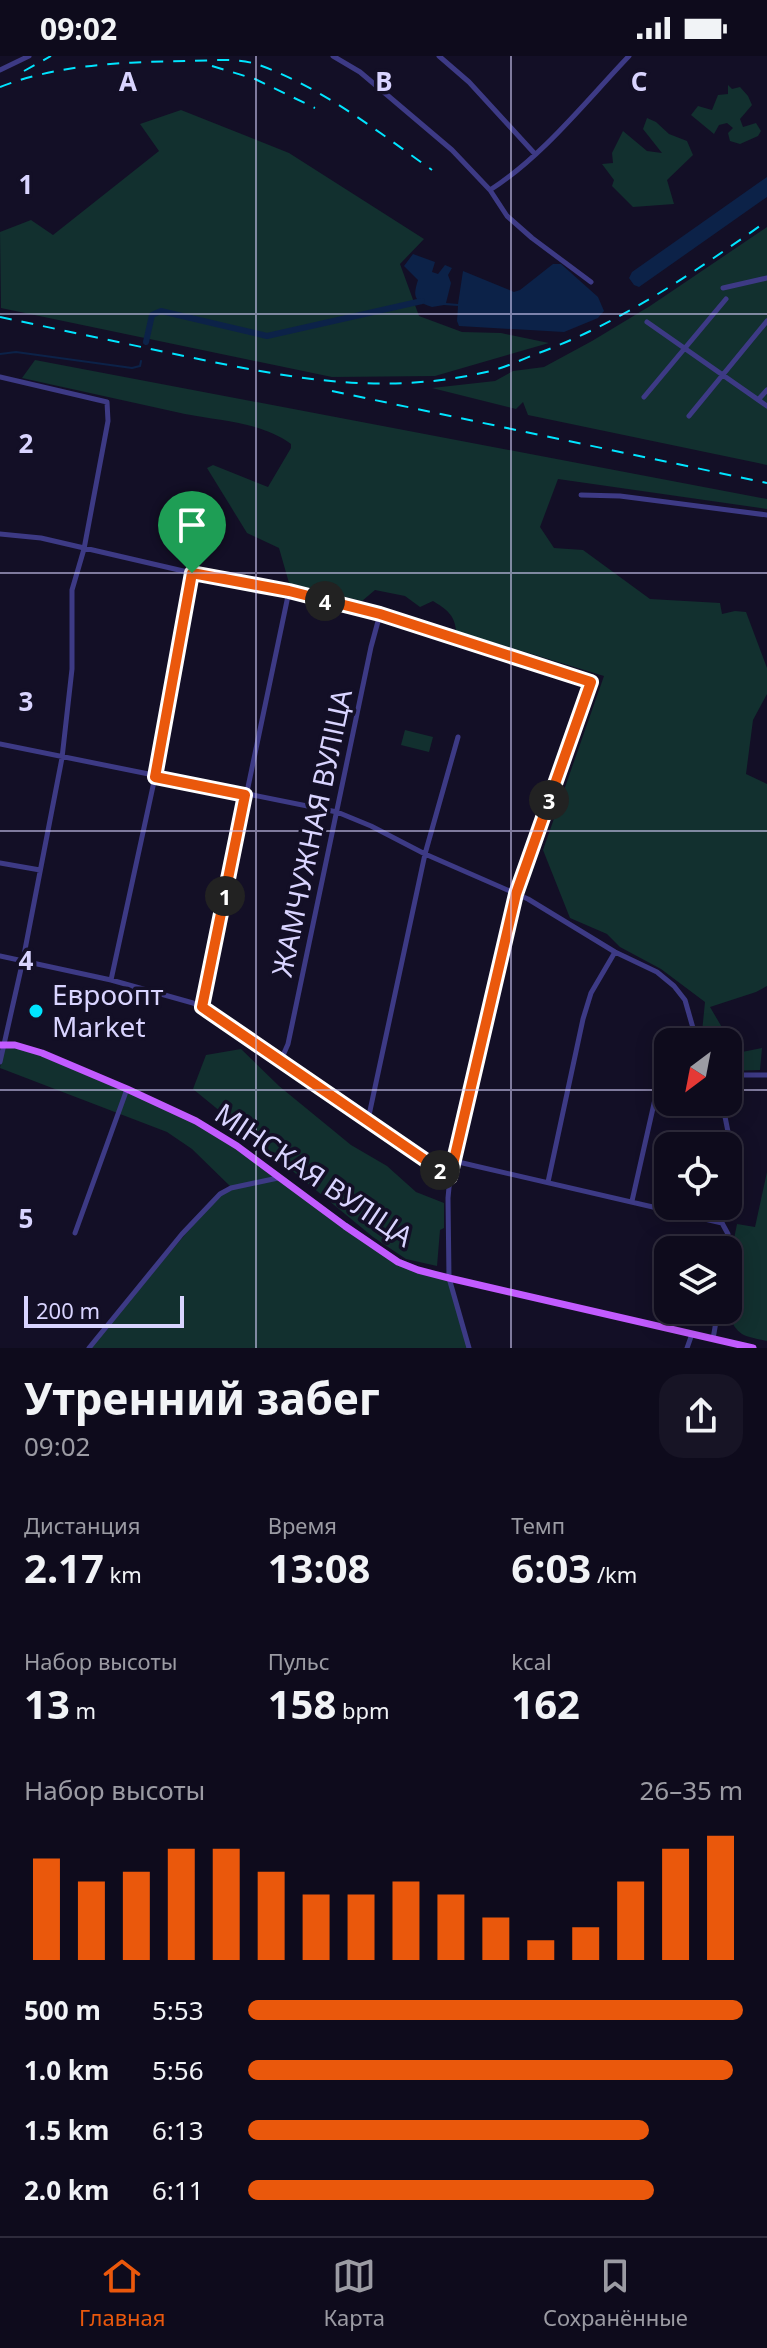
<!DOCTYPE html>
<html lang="ru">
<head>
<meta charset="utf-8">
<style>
  body { margin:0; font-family:"Noto Sans",sans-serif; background:#171425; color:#f1f3f6; height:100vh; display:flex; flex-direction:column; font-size:30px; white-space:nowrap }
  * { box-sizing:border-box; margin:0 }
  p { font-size:26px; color:#9b9ba3 }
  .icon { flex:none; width:44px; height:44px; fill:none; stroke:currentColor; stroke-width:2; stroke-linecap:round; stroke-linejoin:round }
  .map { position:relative; height:1292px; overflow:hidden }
  .drawer { display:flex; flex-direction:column; background:#0e0b1c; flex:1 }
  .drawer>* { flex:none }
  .needle { width:52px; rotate:212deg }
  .controls { position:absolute; left:654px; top:972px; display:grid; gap:16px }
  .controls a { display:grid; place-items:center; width:88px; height:88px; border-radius:16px; background:#0e0b1c; box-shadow:0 4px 20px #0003,0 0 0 2px #2e2b3b; font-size:40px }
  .scale { position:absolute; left:24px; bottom:20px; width:160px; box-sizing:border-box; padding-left:8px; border:4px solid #d9d4ff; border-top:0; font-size:22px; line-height:28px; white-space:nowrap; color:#d9d4ff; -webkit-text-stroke:6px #130f26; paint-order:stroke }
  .pin { position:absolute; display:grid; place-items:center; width:68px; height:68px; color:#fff; margin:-82px -34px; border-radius:50% 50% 50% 0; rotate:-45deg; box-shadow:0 0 8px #0007 }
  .pin .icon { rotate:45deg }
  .km { position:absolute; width:40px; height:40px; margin:-20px; border-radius:50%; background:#222; color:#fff; font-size:22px; line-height:40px; text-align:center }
  .round { display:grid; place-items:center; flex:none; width:84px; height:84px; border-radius:24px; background:#171425 }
  .overview { display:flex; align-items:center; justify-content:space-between; height:136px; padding:0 24px }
  h1 { font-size:44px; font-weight:700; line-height:60px }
  .stats { display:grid; grid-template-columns:repeat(3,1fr); gap:12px; height:136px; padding:8px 24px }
  .stats div { display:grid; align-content:center }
  .stats b { font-size:40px; font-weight:700 }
  .stats small { font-size:22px; font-weight:400 }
  .stats p { font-size:22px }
  .chart { height:224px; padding:16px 24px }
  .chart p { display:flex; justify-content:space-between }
  .chart svg { width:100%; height:144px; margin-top:8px; stroke:#ea580c; stroke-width:6 }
  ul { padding:0 24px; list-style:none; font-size:26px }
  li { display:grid; grid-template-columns:128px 96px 1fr; align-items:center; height:60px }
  li i { height:20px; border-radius:10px; background:#ea580c }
  .status { display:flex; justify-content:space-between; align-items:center; height:56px; padding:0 40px; background:#0e0b1c; direction:ltr }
  .status svg { height:22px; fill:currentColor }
  .tab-bar { display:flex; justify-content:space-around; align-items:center; height:112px; border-top:2px solid #2e2b3b; background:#0e0b1c; font-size:22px; color:#9b9ba3 }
  .tab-bar a { display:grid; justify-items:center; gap:4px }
  .tab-bar .on { color:#ea580c }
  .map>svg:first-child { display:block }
  .green { fill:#12302f }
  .water { fill:#0c2248 }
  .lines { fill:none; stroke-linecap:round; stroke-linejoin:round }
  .stream { stroke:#0c2248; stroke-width:2 }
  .canal { stroke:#0c2248; stroke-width:6 }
  .minor { stroke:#3d3a85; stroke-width:5 }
  .major { stroke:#c25bff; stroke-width:7 }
  .rail { stroke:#00e5ff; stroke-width:2; stroke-dasharray:12 10; stroke-linecap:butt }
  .route-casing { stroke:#fff; stroke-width:16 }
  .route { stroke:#ea580c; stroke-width:10 }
  .grid { fill:none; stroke:#d9d4ff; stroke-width:2; stroke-opacity:0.55 }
  .poi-dot { fill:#00e5ff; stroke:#130f26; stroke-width:3 }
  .labels { text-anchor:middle; stroke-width:7; stroke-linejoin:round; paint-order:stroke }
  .street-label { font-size:28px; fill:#d9d4ff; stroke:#130f26 }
  .poi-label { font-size:28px; fill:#d9d4ff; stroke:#130f26; text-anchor:start }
  .grid-label { font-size:26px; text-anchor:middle; font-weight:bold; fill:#d9d4ff; stroke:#130f26; stroke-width:7; stroke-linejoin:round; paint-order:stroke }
</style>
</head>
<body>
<div class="status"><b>09:02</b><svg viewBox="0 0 49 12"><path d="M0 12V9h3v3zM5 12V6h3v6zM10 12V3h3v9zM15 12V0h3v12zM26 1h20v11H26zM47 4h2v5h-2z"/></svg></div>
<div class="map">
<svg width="767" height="1292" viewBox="0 0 767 1292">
  <rect width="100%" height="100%" fill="#130f26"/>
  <path class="green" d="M728,29l4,4 8,-2 8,9 4,9 -12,14 3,8 13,-4 5,8 -3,5 -18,8 -10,-3 -2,-8 5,-5 -6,-5 -8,2 -5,9 -23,-19 7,-9 14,4 6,-15 10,-1z
    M181,54l108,43 135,86 -24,25 19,52 43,16 39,1 48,10 -114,33 -103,1 -331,-69 -1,-76 31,-12 22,15 106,-84 -19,-27z
    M647,62l9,4 13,12 18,7 6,14 -26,25 7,24 -41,3 -21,-21 2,-6 -12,-16 11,-1 -1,-10 11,-22 24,20 15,2 -19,-24z
    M767,171v238l-239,-50 -5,-13 -7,7 -84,-21 63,-7 18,-10 31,-4 48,-26 58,-35z
    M35,304l732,139v10l-209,-30 -18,48 14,21 29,2 67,49 70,4 2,11 13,-3 11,1 21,56v26l-14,26 -7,54 21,10v202l-11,6 -46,15 27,46 25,-5 -2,22 -32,1v-29h-27l4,-40 -44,-33 -41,-22 -13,-13 -37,-16 -27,-68 61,-174 -148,-45c-1,-16 -10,-22 -23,-30l-13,6 -15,-11 -30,-6 -13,11 -73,-18 -10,-35 -32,-15 -40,-65 6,-3 55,22 23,-39v-4c-30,-22 -70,-23 -106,-30 -54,-12 -109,-24 -163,-36z
    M405,674l28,7 -4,15 -28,-7z
    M4,988l11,1 181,76 191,134 62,23 20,70h-380l122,-144 20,-17 -39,-38 -25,-17 -167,-64z
    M241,993l38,37 72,59 36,21 29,26 28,11v25l-4,2 -3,36 -31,-7 -33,-22 -180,-148 13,-34z
    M767,1116v169c-8,-2 -18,-3 -25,-7 -28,-19 -10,-83 -5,-110l18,3z"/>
  <path class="water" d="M767,121v20l-128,90 -5,-2 -5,-7 3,-6z
    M413,198l22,8 -3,10 6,2 7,-9 7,3 -4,7 3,8 -5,20 12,1 5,-33 51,21 6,-2 33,-26h8l37,33 6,14 -6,7 -34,14 -105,-6 -2,-5 1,-15 -14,-1 -12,2c-19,-6 -19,-11 -14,-27l-14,-14z"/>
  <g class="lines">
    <path class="stream" d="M0,298l16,-2 116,16 8,-2 1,-5"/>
    <path class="canal" d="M146,286l6,-27 9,-4 106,25 155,-35"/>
    <path class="minor" d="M333,0l27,16 92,78 38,40 17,26 25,22 59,44
      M439,0l30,26 66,72
      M0,14l29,-14
      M490,134c52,-33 96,-89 139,-134
      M723,232l44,-10
      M647,266l120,84
      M0,321l107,25 1,19 -24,128 -12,41v79l-10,89 -39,202 -23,102
      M644,341l82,-98
      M758,344l9,-10
      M689,360l78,-95
      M581,439l39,1 147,19
      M0,478l41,4 151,35 97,18 91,23 211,68 -75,212 -66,283 -2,21 1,80 20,70
      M0,688l337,68 34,14 54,28 103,45 87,53 42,20 17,14 11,14 12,42
      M0,807l40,7
      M0,900l111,24 82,23 88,57 169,117
      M111,924l44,-203 37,-204
      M202,951l87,-416
      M281,1004l7,-16 83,-397 9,-33
      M728,1019h39
      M721,1046c9,29 12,55 7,85
      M368,1064l57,-266 33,-117
      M454,1105l268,62
      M548,1126l35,-163 8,-26 24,-41
      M632,1145l28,-124 8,-11
      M722,1167l6,11 -2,16
      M722,1167l3,-17
      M75,1177l52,-144
      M713,1283l5,-29
      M89,1292l93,-114 38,-40 11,-6 47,-10
      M687,1292l5,-14"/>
    <path class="major" d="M0,989h15l27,8 85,36 69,32 41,25 108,80 53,36 20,8 31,8 304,70"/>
    <path class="rail" d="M212,10l43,13 60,29
      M24,15l27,-15
      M0,31c59,-23 124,-25 187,-26 23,0 50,-4 72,4 64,23 118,66 173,105
      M0,261c61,13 123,26 184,39 107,22 197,41 307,15 15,-4 30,-11 45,-17 85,-31 157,-81 231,-133
      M332,335l435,92"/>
  </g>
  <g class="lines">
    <defs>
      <path id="route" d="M192,517l97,18 91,23 211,68 -75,212 -66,283 -248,-170 43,-212 -90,-18z"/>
    </defs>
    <use href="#route" class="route-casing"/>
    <use href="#route" class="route"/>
  </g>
  <path class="grid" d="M256,0v1292M511,0v1292M0,258h767M0,517h767M0,775h767M0,1034h668M728,1034h39"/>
  <circle class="poi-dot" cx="36" cy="955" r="8"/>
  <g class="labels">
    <g class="street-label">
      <text transform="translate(312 777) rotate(-78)" y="10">ЖАМЧУЖНАЯ ВУЛІЦА</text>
      <text transform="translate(314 1119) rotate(34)" y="10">МІНСКАЯ ВУЛІЦА</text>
    </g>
    <g class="poi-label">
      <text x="52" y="949">Евроопт<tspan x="52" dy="32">Market</tspan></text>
    </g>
  </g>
  <g class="grid-label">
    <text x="128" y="35">A</text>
    <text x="384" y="35">B</text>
    <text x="639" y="35">C</text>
    <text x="26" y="138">1</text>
    <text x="26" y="397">2</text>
    <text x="26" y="655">3</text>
    <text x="26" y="914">4</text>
    <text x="26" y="1172">5</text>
  </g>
</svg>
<div class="controls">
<a><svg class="needle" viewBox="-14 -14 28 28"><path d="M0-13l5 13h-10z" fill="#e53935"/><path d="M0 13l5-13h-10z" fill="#9b9ba3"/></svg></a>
<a><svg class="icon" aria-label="locate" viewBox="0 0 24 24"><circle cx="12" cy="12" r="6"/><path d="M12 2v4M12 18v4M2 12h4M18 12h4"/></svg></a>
<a><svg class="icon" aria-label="layers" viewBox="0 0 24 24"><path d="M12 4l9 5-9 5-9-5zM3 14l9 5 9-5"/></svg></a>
</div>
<div class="scale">200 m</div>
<div class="pin" style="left:192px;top:517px;background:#1e9e55"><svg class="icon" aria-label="arrive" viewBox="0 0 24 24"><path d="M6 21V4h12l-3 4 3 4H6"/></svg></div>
<b class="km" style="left:225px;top:840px">1</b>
<b class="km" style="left:440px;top:1114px">2</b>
<b class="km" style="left:549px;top:744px">3</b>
<b class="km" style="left:325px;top:545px">4</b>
</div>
<section class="drawer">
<div class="overview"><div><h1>Утренний забег</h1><p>09:02</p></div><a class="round"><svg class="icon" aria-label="share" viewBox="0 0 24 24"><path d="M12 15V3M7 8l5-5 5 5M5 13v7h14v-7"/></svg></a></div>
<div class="stats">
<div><p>Дистанция</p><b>2.17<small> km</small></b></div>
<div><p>Время</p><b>13:08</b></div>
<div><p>Темп</p><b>6:03<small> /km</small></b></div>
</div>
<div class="stats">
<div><p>Набор высоты</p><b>13<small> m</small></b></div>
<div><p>Пульс</p><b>158<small> bpm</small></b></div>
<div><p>kcal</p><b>162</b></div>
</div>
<div class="chart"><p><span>Набор высоты</span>26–35 m</p>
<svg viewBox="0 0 160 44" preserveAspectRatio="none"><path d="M5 44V13M15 44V20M25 44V17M35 44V10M45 44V10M55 44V17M65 44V24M75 44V24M85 44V20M95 44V24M105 44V31M115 44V38M125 44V34M135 44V20M145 44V10M155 44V6"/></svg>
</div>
<ul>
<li><b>500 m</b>5:53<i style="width:100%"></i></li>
<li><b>1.0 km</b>5:56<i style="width:98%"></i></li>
<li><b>1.5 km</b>6:13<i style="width:81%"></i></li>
<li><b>2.0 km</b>6:11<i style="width:82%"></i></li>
</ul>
</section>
<nav class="tab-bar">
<a class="on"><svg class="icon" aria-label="home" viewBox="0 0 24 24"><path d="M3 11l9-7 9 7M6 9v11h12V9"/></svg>Главная</a>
<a><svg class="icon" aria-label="map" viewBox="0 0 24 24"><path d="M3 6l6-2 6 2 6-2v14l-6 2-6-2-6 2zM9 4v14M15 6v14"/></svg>Карта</a>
<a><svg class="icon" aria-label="saved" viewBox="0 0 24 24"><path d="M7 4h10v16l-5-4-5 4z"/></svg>Сохранённые</a>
</nav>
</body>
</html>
